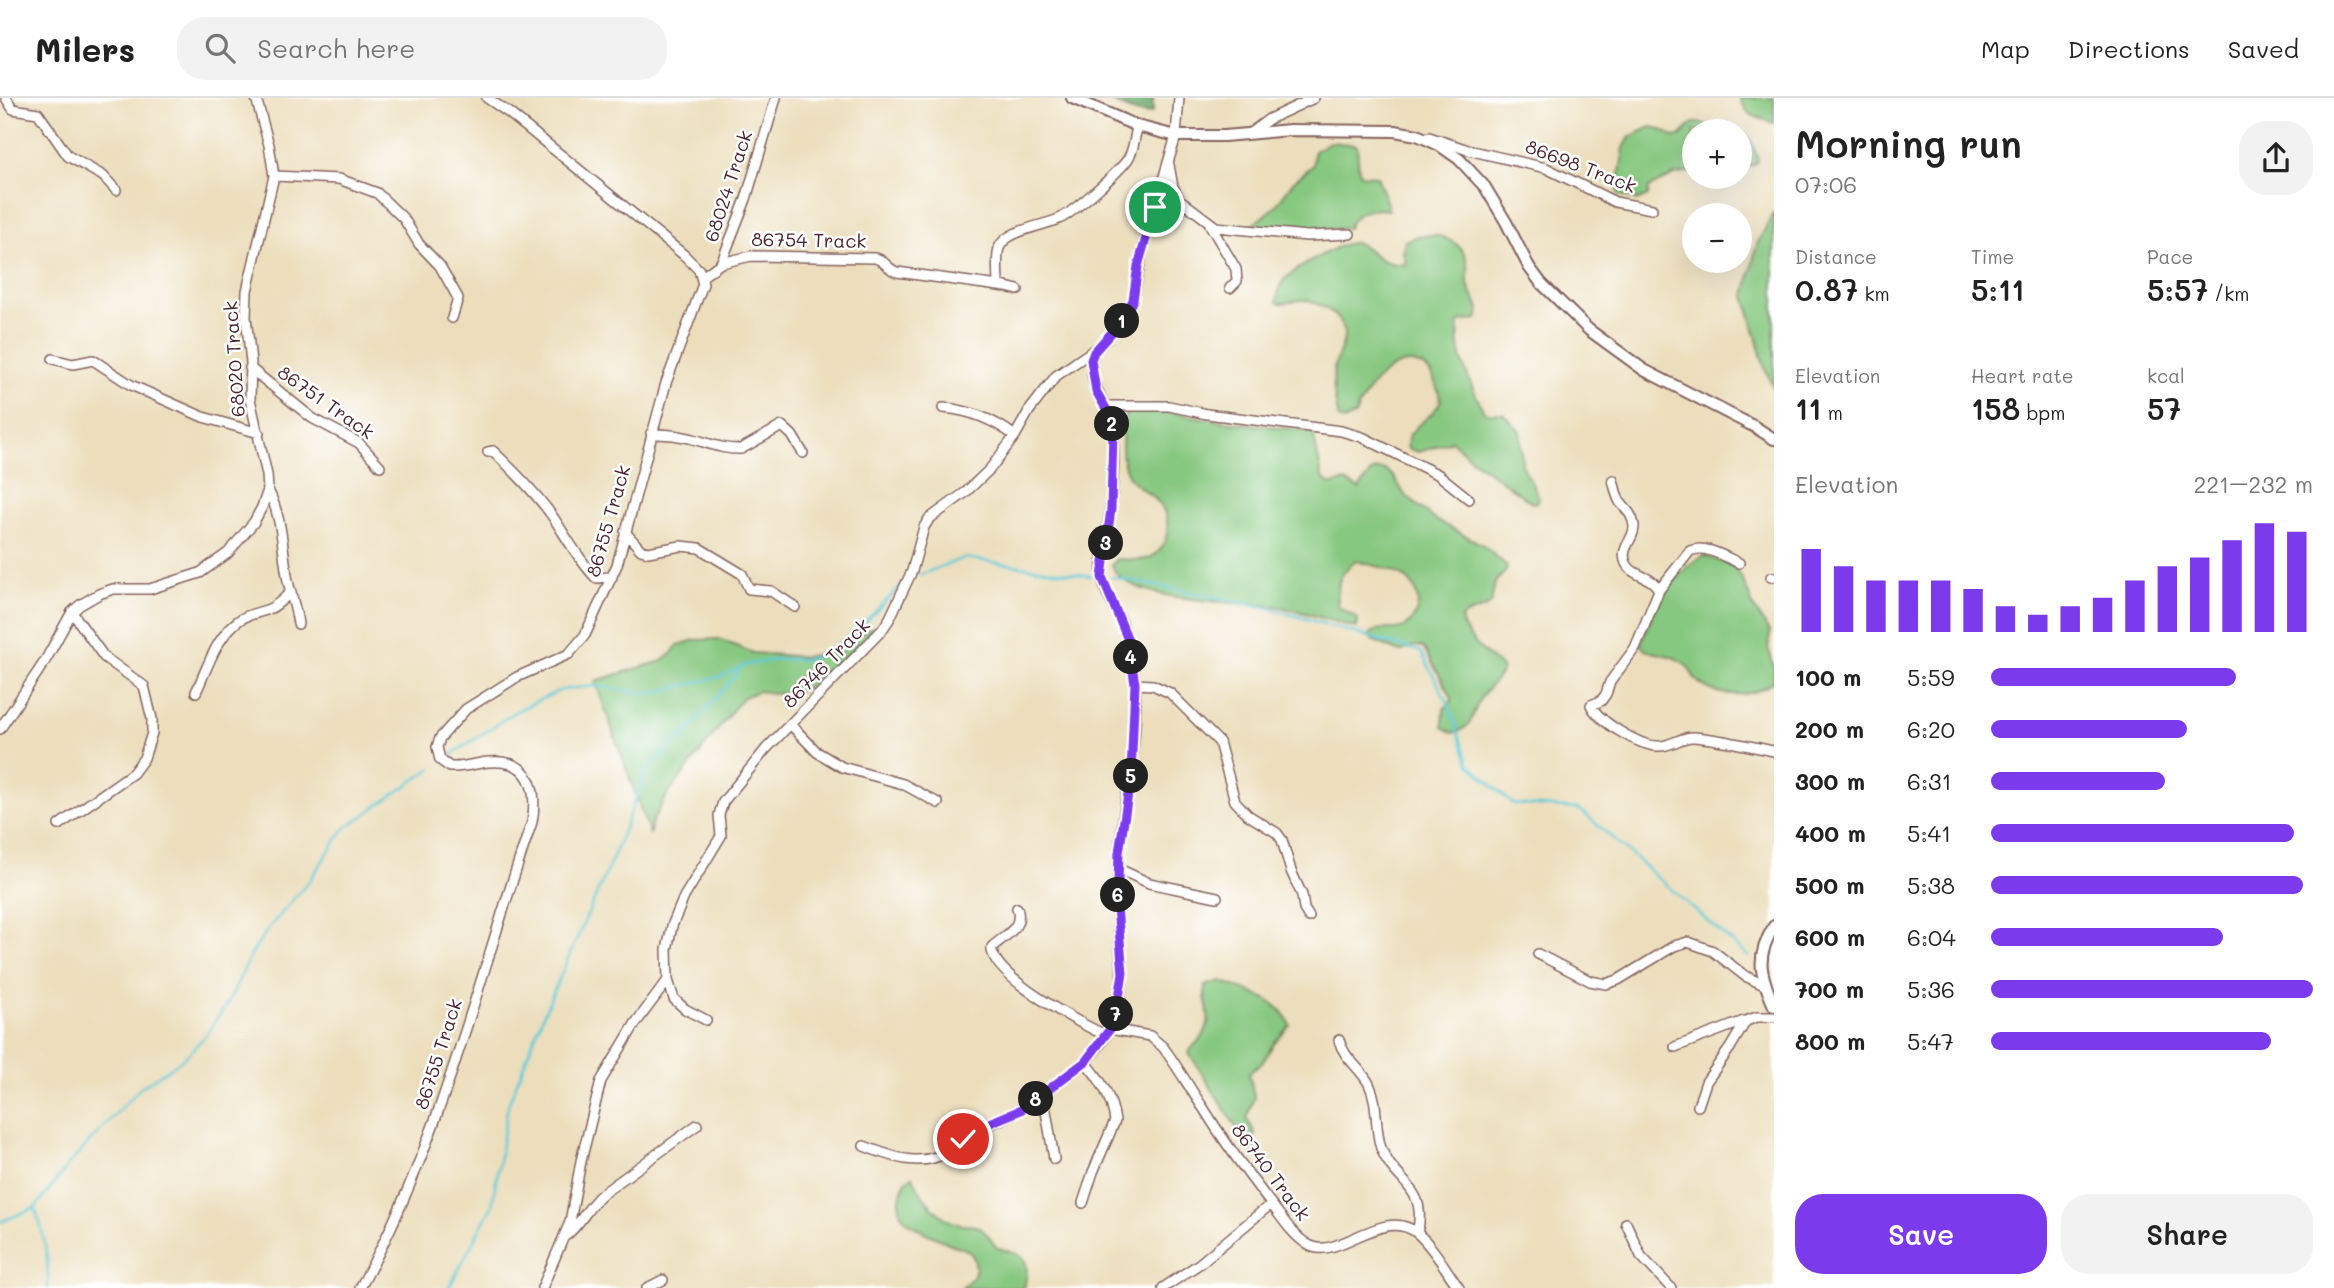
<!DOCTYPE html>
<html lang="en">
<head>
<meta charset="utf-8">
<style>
  body { margin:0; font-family:Mali,sans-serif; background:#f2f2f2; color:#222; height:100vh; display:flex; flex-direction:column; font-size:26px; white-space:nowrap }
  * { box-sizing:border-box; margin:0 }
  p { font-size:23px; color:#767676 }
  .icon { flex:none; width:38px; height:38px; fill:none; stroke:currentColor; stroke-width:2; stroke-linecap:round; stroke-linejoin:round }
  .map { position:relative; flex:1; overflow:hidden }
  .panel { display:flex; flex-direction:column; background:#fff; width:560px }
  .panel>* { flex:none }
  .tools { position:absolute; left:1682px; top:21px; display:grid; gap:14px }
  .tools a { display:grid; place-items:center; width:70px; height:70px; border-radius:50%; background:#fff; box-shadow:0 7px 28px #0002; font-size:35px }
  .pin { position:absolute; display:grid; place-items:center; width:60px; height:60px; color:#fff; margin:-30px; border:4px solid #fff; border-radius:50%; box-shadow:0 2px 7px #0007 }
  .km { position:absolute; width:35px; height:35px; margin:-18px; border-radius:50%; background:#222; color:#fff; font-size:19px; line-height:35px; text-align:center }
  .round { display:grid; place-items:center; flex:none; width:74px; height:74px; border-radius:28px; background:#f2f2f2 }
  .overview { display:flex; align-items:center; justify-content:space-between; height:119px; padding:0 21px }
  h1 { font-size:38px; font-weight:600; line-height:52px }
  .metrics { display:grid; grid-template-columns:repeat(3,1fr); gap:10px; height:119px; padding:7px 21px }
  .metrics div { display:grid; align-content:center }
  .metrics b { font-size:30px; font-weight:600 }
  .metrics small { font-size:19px; font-weight:400 }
  .metrics p { font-size:19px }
  .chart { height:196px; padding:14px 21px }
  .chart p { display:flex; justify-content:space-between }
  .chart svg { width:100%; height:126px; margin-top:7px; stroke:#7c3aed; stroke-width:6 }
  .button { display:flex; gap:14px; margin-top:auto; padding:14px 21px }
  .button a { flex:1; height:80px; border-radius:28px; background:#7c3aed; color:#fff; font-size:28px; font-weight:600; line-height:80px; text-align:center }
  .button a+a { background:#f2f2f2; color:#222 }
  ul { padding:0 21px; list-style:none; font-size:23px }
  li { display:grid; grid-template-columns:112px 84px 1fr; align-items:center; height:52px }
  li i { height:18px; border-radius:9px; background:#7c3aed }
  header { display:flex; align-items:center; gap:42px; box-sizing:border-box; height:98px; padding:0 35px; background:#fff; border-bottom:2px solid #e0e0e0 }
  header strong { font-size:33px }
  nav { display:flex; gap:38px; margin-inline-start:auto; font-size:24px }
  .search { width:490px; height:63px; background:#f2f2f2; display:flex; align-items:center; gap:18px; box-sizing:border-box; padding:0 24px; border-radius:28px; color:#767676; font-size:26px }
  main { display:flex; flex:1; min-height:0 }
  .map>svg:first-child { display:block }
  .green { fill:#87c880; stroke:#687456; stroke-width:2 }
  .forest { fill:#6dac6e; stroke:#5c664c; stroke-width:2 }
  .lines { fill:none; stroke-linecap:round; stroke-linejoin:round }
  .stream { stroke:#5ec9d7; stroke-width:2.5 }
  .minor-casing { stroke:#83625e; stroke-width:12 }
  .tertiary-casing { stroke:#83625e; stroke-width:14 }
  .minor { stroke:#fff; stroke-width:9 }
  .tertiary { stroke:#fff; stroke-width:10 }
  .route-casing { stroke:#fff; stroke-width:14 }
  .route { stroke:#7c3aed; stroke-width:9 }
  .labels { text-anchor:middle; stroke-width:5; stroke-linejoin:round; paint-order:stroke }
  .street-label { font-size:19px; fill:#4a1f2b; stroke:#fff }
</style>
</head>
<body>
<header>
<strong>Milers</strong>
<div class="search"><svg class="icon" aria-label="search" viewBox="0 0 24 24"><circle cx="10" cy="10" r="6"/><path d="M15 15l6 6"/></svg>Search here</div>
<nav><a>Map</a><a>Directions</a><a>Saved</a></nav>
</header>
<main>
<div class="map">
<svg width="1774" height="1190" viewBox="0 0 1774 1190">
  <rect width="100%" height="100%" fill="#fff"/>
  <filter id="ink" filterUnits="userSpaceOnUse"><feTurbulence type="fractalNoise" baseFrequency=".0143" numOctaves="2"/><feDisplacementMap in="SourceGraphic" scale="14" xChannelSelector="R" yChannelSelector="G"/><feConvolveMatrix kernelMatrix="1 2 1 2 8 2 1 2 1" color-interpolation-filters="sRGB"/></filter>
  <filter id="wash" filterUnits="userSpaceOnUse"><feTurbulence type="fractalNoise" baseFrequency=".00686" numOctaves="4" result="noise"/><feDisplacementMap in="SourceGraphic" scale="28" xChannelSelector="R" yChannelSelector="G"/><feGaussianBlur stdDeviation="1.57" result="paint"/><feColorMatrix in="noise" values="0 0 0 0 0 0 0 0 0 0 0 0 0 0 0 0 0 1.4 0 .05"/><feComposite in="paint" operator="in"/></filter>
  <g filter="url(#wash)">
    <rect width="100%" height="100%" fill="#ecdebc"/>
    <path class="green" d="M1740,0h34v25c-17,-6 -28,-6 -34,-25z
      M1693,25h9l10,7c29,-3 39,0 46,31l-5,4 -13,3v-37h-46v40l-20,4 -25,13 -1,8 -12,5 -3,-2 -14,-4 -2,-5 7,-42 6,-11 21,-10 9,2 14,8 6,-1z
      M1330,44l27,3 2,26 3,4 15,1 12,34c-16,-2 -35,0 -41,18l-39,3 -55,-4 -2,-2 22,-17 19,-26 20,-17 1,-14z
      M1774,114v177l-9,-20 -20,-73 12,-52z
      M1435,137c17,4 31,12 33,32 1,5 -1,11 0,16 2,13 16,22 9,36l-18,3c-4,35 10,57 24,88l5,3h15l17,18 2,34 17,32 -2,5 -5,1 -63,-46 -17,-16 -33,11 -11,-3c-6,-21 26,-29 33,-49 -4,-10 -7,-28 -17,-33 -31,-17 -60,25 -69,48l-11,6 -5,-2c-4,-16 -7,-33 -5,-50 2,-10 8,-21 10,-31 2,-20 -19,-32 -35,-37 -11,-4 -21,5 -32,1 1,-7 1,-14 6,-21 9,-10 60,-41 73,-38 11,2 18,14 28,18 7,3 15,3 22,4l-3,-13 2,-11 12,-5z
      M1133,312h23l66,11 86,10 5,2 9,44 8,8 14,-4 15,8 12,-17 5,-2h9l8,6 12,19 29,24 47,25 26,22 -1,5 -11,11 -4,22c-9,7 -21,7 -30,14 1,17 29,40 42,51 -5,11 -14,17 -21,27 -12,17 -5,30 -29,37l-10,-6 1,-18 8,-8 -1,-6 -28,-48 -9,-1 -14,6 -28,-12 -2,-6c11,-10 24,-1 36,-8 7,-5 12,-15 12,-23 -2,-33 -36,-35 -62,-42 -19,14 -19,22 -18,45l20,13 -1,9c-27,-7 -56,-18 -84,-22 -35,-4 -150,-3 -161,-41l5,-6c10,0 22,3 32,-1 21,-9 24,-40 9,-56 -12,-13 -27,-16 -33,-34 -5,-15 -3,-39 1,-54z
      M1705,458l27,10 10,12 12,30 16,25 -2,15 6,18v15c-20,17 -56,18 -76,1 -7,-7 -8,-16 -17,-21 -12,-7 -24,-7 -36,-11l-4,-5c6,-25 38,-82 64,-89z
      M869,530l5,1 -6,8 -63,52 -16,6 -31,-4 -16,7 -76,99 -15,27 -1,11 -55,-154 67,-20 9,-7 7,-9 17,-5 24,-1 34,14 53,4 34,-8z
      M1220,883c24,9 60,17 70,44l-16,18 -12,20 -13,10 5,24 -7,22 8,14 -1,22 -65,-102c3,-8 10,-10 14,-17 12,-18 0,-32 2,-50z
      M913,1078c7,20 27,46 50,49 6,1 10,-1 16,2 8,5 12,14 18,21 27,7 35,9 27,40h-63l12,-11 3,-9c-3,-23 -14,-18 -30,-26 -14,-6 -39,-16 -46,-30 -1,-13 0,-29 13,-36z"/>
    <path class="forest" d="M1104,0h49v14c-15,6 -35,-8 -49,-14z"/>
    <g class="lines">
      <path class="stream" d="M920,477l44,-17 127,18
        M1112,479l157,31 152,44 27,51 21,61 44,40 66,5 170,148
        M448,659l68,-46 45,-21 32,-4 56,8 74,-18 21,-11 36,-6 22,1 13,-3 38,-23 48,-48
        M1771,855l3,-1
        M35,1111c10,26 14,51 13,79
        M0,1124l35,-14 35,-45 70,-75 43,-29 24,-25 23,-35 21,-44 17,-26 41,-48 35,-52 88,-61
        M449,1190l43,-82 16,-101 36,-92 70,-158 32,-84 45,-44 53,-62"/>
    </g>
  </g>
  <g filter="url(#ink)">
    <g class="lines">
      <defs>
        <path id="minor" d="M6,0l7,11 25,4 30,43 35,20 13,14
          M1250,35l19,-14 45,-21
          M1429,39l39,13 78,18 69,34 37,7
          M1169,67l4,22 6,12 37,28 91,9 43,-2
          M274,78l65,3 38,14 27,26 15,25 21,22 18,32 -6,20
          M1210,127l26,44 1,12 -7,7
          M721,165l30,-7 124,2c10,2 12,11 22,14l109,15 12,3
          M702,179l19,-14 3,-7 22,-57 30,-101
          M998,188c0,-11 -2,-28 1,-38 6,-18 46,-22 62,-30 12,-6 62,-49 68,-61 5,-9 6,-20 8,-31
          M53,261l20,5 20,-4 38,25 72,32 56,16
          M250,270l62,50 47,25 21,23
          M1105,308h64l38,8 134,17 21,6 77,38 30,24
          M943,310c27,2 51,12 72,28
          M651,335c10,2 19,1 28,3 22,3 39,14 62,13l41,-23 10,9 11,18
          M488,354l5,-1c21,20 46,45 62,69 13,20 24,40 41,58l16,-1
          M1613,382c2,7 3,15 7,22 6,7 13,13 14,24 1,13 -15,22 -8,37 6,14 26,12 33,27
          M268,392c15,29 14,60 20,91 3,14 8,28 10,43
          M625,434l16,18 7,2 33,-6 18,2 43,26 7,15 22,2 24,16
          M1739,465c-14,-6 -34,-19 -49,-12l-31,39 -24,58 -25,34 -4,12 -5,7 -10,4c7,16 48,41 67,41 13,1 23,-10 36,-9 26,2 54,9 80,14
          M1771,479h3
          M1135,586l18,1 17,8 49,49 16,59 13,14 29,18 5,7 9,31 11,24 2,14 5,8
          M196,594c12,-25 19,-53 42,-71 9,-7 21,-8 31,-12 8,-3 15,-11 22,-17
          M791,627l26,27 25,15 61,17 35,19
          M0,631l45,-68 27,-49 8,-7 19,-11 14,-5h37l50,-16 28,-20 26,-31 8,-15 6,-17 -1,-15 -17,-76 1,-37 -5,-45 1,-26 27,-115 -5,-31 -13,-47
          M59,727l74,-52 11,-15 8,-25v-14l-8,-33 -40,-29 -32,-45
          M1119,771l30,14 68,14
          M1017,810c7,20 -12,27 -25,39 -4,27 91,79 114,88
          M1538,856l52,27 16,3 12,-4 56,-34 14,-4 25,9 32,25 21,10
          M706,922l-21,-11 -11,-10 -6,-19 -1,-30 5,-24 12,-29 37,-61 -2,-21 4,-13 43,-53 116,-119 8,-12 22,-47 12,-44 5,-8 37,-27 24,-23 25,-33 14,-25 27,-35 45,-31 21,-24 11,-21 11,-57 32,-107 3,-38
          M1110,931l40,7 13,11c15,20 27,42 41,62 21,34 46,68 71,100 9,12 19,27 32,35 29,20 74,-39 110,-11 16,13 30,39 42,55
          M1339,942c5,19 21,27 30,44 10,20 5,43 12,64 13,35 48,38 36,85
          M1675,949l69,-26
          M1043,995l11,66
          M1698,1008l8,-24 24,-34 16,-27 11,-4h17
          M864,1048c30,12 62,24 90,1 10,-8 17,-17 30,-21 29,-9 49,-25 73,-43 13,-9 26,-18 36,-30 42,-46 26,-92 24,-146 0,-18 1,-36 2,-53 5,-57 20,-112 16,-169 -1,-20 -6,-43 -13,-62 -7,-16 -19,-32 -20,-49 -2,-20 6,-43 8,-63 3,-25 5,-54 3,-80 -2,-31 -29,-42 -19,-79
          M1083,1105l10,-31 22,-51c-3,-22 -15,-43 -30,-59
          M1626,1125l15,33 30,32
          M564,1139c16,-11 23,-30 38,-43l95,-69
          M360,1190c81,-145 118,-310 172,-466 6,-33 -2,-64 -43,-60 -13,1 -25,6 -39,5l-10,-7 -3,-13 3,-9 26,-29 51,-32 52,-23 16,-19 32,-70 49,-182 37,-99 -4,-14 -15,-15 -175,-142 -22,-15
          M542,1190l28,-66 11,-61 20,-80 34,-57 33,-44
          M647,1190l16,-8
          M1163,1190l36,-24 72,-60"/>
        <path id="tertiary" d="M1072,0l65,28 39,10h48l66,-6 105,1 22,4 22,10 20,14 26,28 21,35 23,45 12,16 48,47 55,40 111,57 19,12
          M1774,828c-19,32 -14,47 0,80"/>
      </defs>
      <use href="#minor" class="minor-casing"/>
      <use href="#tertiary" class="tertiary-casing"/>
      <use href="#minor" class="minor"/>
      <use href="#tertiary" class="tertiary"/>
    </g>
  </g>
  <g class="lines" filter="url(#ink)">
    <defs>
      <path id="route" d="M963,1041l12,-10 46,-19 64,-48 25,-33 7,-20 6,-36 -6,-65 2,-55 12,-79 4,-90 -7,-44 -26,-63 9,-68 2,-77 -1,-13 -16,-28 -5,-31 3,-8 28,-31 11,-21 5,-34 17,-59"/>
    </defs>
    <use href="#route" class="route-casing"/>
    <use href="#route" class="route"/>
  </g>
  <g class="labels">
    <g class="street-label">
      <text transform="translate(1581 68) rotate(21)" y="7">86698 Track</text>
      <text transform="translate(728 88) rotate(-72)" y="7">68024 Track</text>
      <text transform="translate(809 142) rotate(1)" y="7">86754 Track</text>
      <text transform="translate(234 261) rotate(-94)" y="7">68020 Track</text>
      <text transform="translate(326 304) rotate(35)" y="7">86751 Track</text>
      <text transform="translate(608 423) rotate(-74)" y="7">86755 Track</text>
      <text transform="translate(826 565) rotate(-46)" y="7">86746 Track</text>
      <text transform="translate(438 956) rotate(-72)" y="7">86755 Track</text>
      <text transform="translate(1271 1074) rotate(53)" y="7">86740 Track</text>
    </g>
  </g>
</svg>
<div class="tools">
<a>+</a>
<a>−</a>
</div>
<div class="pin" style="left:1155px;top:109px;background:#1e9e55"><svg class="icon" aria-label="arrive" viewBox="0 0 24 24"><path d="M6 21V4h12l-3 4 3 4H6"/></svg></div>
<div class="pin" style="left:963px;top:1041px;background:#d93025"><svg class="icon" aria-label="check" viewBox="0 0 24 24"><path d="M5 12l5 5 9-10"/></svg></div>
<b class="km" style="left:1122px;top:223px">1</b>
<b class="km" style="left:1112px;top:326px">2</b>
<b class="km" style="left:1106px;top:445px">3</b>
<b class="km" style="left:1131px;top:559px">4</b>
<b class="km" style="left:1131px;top:678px">5</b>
<b class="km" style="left:1118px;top:797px">6</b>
<b class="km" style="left:1116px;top:916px">7</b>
<b class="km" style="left:1036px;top:1001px">8</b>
</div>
<section class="panel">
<div class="overview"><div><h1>Morning run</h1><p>07:06</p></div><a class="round"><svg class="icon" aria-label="share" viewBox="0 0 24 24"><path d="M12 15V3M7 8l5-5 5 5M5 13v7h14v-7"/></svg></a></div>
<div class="metrics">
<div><p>Distance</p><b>0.87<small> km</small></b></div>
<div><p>Time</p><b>5:11</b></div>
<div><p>Pace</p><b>5:57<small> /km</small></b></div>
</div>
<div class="metrics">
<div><p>Elevation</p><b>11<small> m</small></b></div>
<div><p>Heart rate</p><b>158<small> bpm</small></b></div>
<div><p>kcal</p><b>57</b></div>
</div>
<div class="chart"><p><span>Elevation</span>221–232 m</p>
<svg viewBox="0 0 160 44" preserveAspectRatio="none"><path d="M5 44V15M15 44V21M25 44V26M35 44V26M45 44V26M55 44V29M65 44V35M75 44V38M85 44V35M95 44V32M105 44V26M115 44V21M125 44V18M135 44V12M145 44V6M155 44V9"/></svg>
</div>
<ul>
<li><b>100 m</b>5:59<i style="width:76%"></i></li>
<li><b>200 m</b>6:20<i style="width:61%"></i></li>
<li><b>300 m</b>6:31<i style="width:54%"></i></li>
<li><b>400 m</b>5:41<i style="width:94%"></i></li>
<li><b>500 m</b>5:38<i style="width:97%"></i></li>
<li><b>600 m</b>6:04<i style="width:72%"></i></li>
<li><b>700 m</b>5:36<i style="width:100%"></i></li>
<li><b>800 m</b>5:47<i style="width:87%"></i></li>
</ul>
<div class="button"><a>Save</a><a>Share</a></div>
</section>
</main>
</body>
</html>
